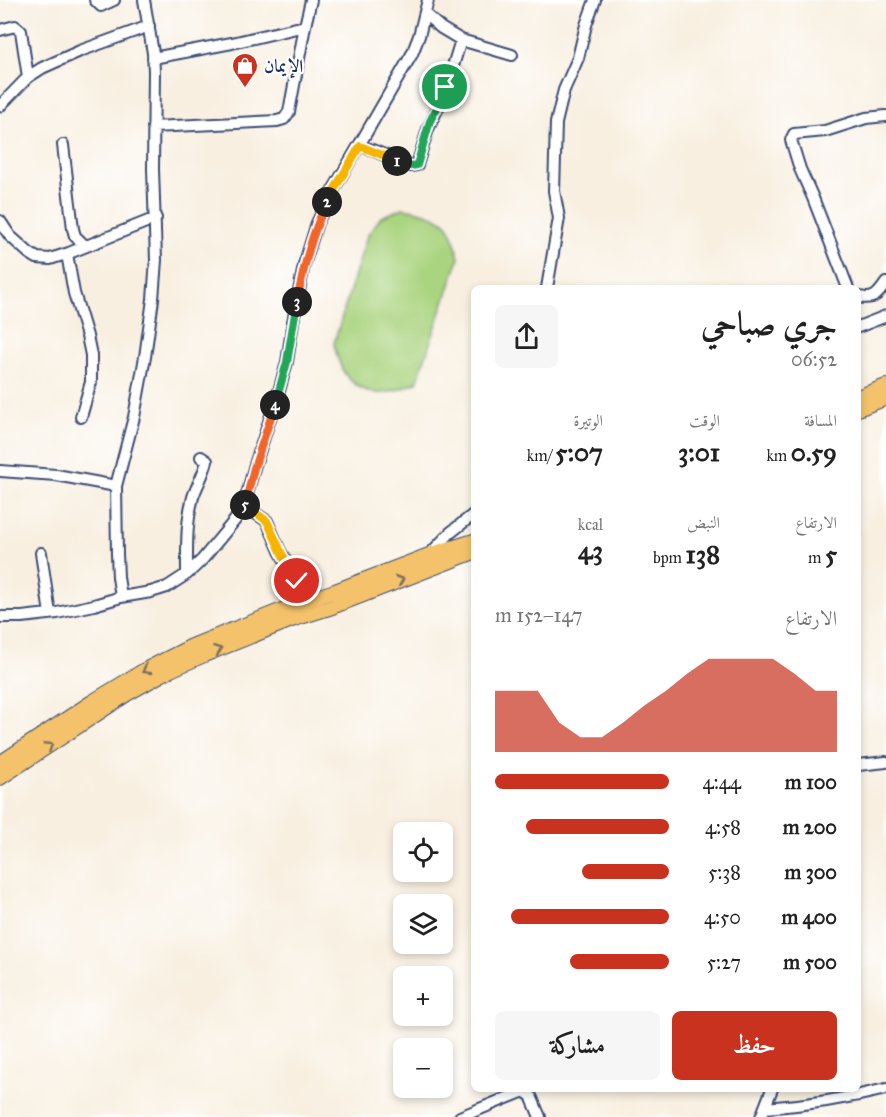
<!DOCTYPE html>
<html lang="ar">
<head>
<meta charset="utf-8">
<style>
  body { margin:0; font-family:"IM FELL Great Primer",Amiri,serif; background:#f6f6f6; color:#222; direction:rtl; height:100vh; display:flex; flex-direction:column; font-size:22px; white-space:nowrap }
  * { box-sizing:border-box; margin:0 }
  p { font-size:20px; color:#767676 }
  .icon { flex:none; width:33px; height:33px; fill:none; stroke:currentColor; stroke-width:2; stroke-linecap:round; stroke-linejoin:round }
  .map { position:relative; flex:1; overflow:hidden; direction:ltr }
  .details { position:absolute; left:471px; top:285px; width:390px; height:807px; display:flex; flex-direction:column; background:#fff; border-radius:9px; box-shadow:0 3px 9px #0003; direction:rtl }
  .details>* { flex:none }
  .buttons { position:absolute; left:393px; top:822px; display:grid; gap:12px }
  .buttons a { display:grid; place-items:center; width:60px; height:60px; border-radius:9px; background:#fff; box-shadow:0 3px 9px #0003; font-size:30px }
  .pin { position:absolute; display:grid; place-items:center; width:51px; height:51px; color:#fff; margin:-26px; border:3px solid #fff; border-radius:50%; box-shadow:0 2px 6px #0007 }
  .km { position:absolute; width:30px; height:30px; margin:-15px; border-radius:50%; background:#222; color:#fff; font-size:16px; line-height:30px; text-align:center }
  .round { display:grid; place-items:center; flex:none; width:63px; height:63px; border-radius:9px; background:#f6f6f6 }
  .headline { display:flex; align-items:center; justify-content:space-between; height:102px; padding:0 24px }
  h1 { font-size:33px; font-weight:800; line-height:45px }
  .metrics { display:grid; grid-template-columns:repeat(3,1fr); gap:9px; height:102px; padding:6px 24px }
  .metrics div { display:grid; align-content:center }
  .metrics b { font-size:26px; font-weight:800 }
  .metrics small { font-size:16px; font-weight:400 }
  .metrics p { font-size:16px }
  .chart { height:168px; padding:12px 24px }
  .chart p { display:flex; justify-content:space-between }
  .chart svg { width:100%; height:108px; margin-top:6px; fill:#c8321e; opacity:.7 }
  .button { display:flex; gap:12px; margin-top:auto; padding:12px 24px }
  .button a { flex:1; height:69px; border-radius:9px; background:#c8321e; color:#fff; font-size:24px; font-weight:800; line-height:69px; text-align:center }
  .button a+a { background:#f6f6f6; color:#222 }
  ul { padding:0 24px; list-style:none; font-size:20px }
  li { display:grid; grid-template-columns:96px 72px 1fr; align-items:center; height:45px }
  li i { height:15px; border-radius:8px; background:#c8321e }
  .map>svg:first-child { display:block }
  .green { fill:#aad47f; stroke:#62826e; stroke-width:1.5 }
  .lines { fill:none; stroke-linecap:round; stroke-linejoin:round }
  .minor-casing { stroke:#3c4c72; stroke-width:14 }
  .major-casing { stroke:#3c4c72; stroke-width:16 }
  .minor { stroke:#fff; stroke-width:10 }
  .major { stroke:#f3c26a; stroke-width:14 }
  .oneway { stroke:#7c7163 }
  .split-1-casing { stroke:#fff; stroke-width:12 }
  .split-2-casing { stroke:#fff; stroke-width:12 }
  .split-3-casing { stroke:#fff; stroke-width:12 }
  .split-4-casing { stroke:#fff; stroke-width:12 }
  .split-5-casing { stroke:#fff; stroke-width:12 }
  .split-6-casing { stroke:#fff; stroke-width:12 }
  .split-1 { stroke:#22a559; stroke-width:8 }
  .split-2 { stroke:#f5b400; stroke-width:8 }
  .split-3 { stroke:#f0652b; stroke-width:8 }
  .split-4 { stroke:#22a559; stroke-width:8 }
  .split-5 { stroke:#f0652b; stroke-width:8 }
  .split-6 { stroke:#f5b400; stroke-width:8 }
  .labels { text-anchor:middle; stroke-width:4.5; stroke-linejoin:round; paint-order:stroke }
  .poi-label { font-size:18px; font-weight:bold; fill:#1b2f5e; stroke:#fff; text-anchor:start }
</style>
</head>
<body>
<div class="map">
<svg width="886" height="1117" viewBox="0 0 886 1117">
  <rect width="100%" height="100%" fill="#fff"/>
  <filter id="ink" filterUnits="userSpaceOnUse"><feTurbulence type="fractalNoise" baseFrequency=".0167" numOctaves="2"/><feDisplacementMap in="SourceGraphic" scale="12" xChannelSelector="R" yChannelSelector="G"/><feConvolveMatrix kernelMatrix="1 2 1 2 8 2 1 2 1" color-interpolation-filters="sRGB"/></filter>
  <filter id="wash" filterUnits="userSpaceOnUse"><feTurbulence type="fractalNoise" baseFrequency=".008" numOctaves="4" result="noise"/><feDisplacementMap in="SourceGraphic" scale="24" xChannelSelector="R" yChannelSelector="G"/><feGaussianBlur stdDeviation="1.35" result="paint"/><feColorMatrix in="noise" values="0 0 0 0 0 0 0 0 0 0 0 0 0 0 0 0 0 1.4 0 .05"/><feComposite in="paint" operator="in"/></filter>
  <g filter="url(#wash)">
    <rect width="100%" height="100%" fill="#f8efe0"/>
    <path class="green" d="M403,208c13,2 36,6 45,18 6,8 8,21 11,32l-42,124c-12,5 -23,10 -36,11 -13,1 -28,-8 -36,-19 -6,-9 -9,-21 -11,-31l33,-107 14,-19z"/>
  </g>
  <g filter="url(#ink)">
    <g class="lines">
      <defs>
        <path id="minor" d="M95,0l6,6 13,-6
          M425,14l16,14 20,12 51,15
          M0,30l15,-4 6,5 7,46
          M153,58l79,-15 73,-17
          M0,106l28,-29 14,-9 38,-17 69,-25
          M153,127l124,-6 7,-2 5,-7 16,-86 6,-26
          M63,145l10,84 2,7 10,10
          M360,145l51,21 6,-1 11,-36 16,-34 17,-55
          M0,221l10,15 19,17 8,5 13,1 19,-6 87,-35
          M67,254l7,39 13,43 4,19v27l-10,35
          M547,288l12,-70 -5,-27 2,-68 8,-33 14,-32 8,-33 9,-25
          M848,288l-35,-90 -13,-29 -9,-29 3,-6 31,-3 41,-13 20,-2
          M858,297c16,3 19,-1 28,-14
          M858,327l28,-11
          M0,471l56,4 60,11
          M244,506l23,15 13,30 27,49
          M41,553l9,61
          M430,554l20,-21 24,-19
          M187,574c0,-25 -1,-52 6,-77 4,-12 11,-23 14,-36l-6,-4
          M121,597l-3,-20 -1,-23 -1,-68 18,-69 11,-60 8,-58 3,-39 -3,-91 1,-98 -1,-18 -9,-53
          M0,617h22l35,-4 37,-8 27,-8 30,-5 16,-5 20,-13 15,-14 33,-40 9,-14 10,-38 25,-77 8,-29 6,-40 11,-57 13,-42 15,-31 80,-138 7,-18 9,-36
          M858,765l28,-3
          M765,1108c41,-3 81,-9 121,-19
          M460,1117l64,-26 7,5 9,21
          M761,1117l11,-28"/>
        <path id="major" d="M858,397l28,-11
          M858,409l28,-11
          M0,763l92,-61 51,-31 49,-25 115,-46 28,-9 94,-36 45,-14
          M0,778l127,-84 39,-22 38,-17 90,-36 38,-12 142,-55"/>
      </defs>
      <use href="#minor" class="minor-casing"/>
      <use href="#major" class="major-casing"/>
      <use href="#minor" class="minor"/>
      <use href="#major" class="major"/>
    </g>
    <defs><path id="oneway-chevron" d="M-2-3.5L2.5 0L-2 3.5" fill="none" stroke-width="1.6" stroke-linecap="round" stroke-linejoin="round" transform="scale(1.5)"/></defs>
    <g class="oneway">
      <use href="#oneway-chevron" transform="translate(400 580) rotate(-22)"/>
      <use href="#oneway-chevron" transform="translate(218 650) rotate(-20)"/>
      <use href="#oneway-chevron" transform="translate(146 670) rotate(151)"/>
      <use href="#oneway-chevron" transform="translate(49 746) rotate(-33)"/>
    </g>
  </g>
  <g class="lines" filter="url(#ink)">
    <defs>
      <path id="split-1" d="M397,161l14,5 6,-1 13,-44 11,-21 4,-13"/>
      <path id="split-2" d="M327,202l33,-56 37,15"/>
      <path id="split-3" d="M297,302c7,-36 14,-67 30,-100"/>
      <path id="split-4" d="M275,405l12,-43 10,-60"/>
      <path id="split-5" d="M245,505l9,-37 21,-63"/>
      <path id="split-6" d="M245,505l22,16 17,37 13,23"/>
    </defs>
    <use href="#split-1" class="split-1-casing"/>
    <use href="#split-2" class="split-2-casing"/>
    <use href="#split-3" class="split-3-casing"/>
    <use href="#split-4" class="split-4-casing"/>
    <use href="#split-5" class="split-5-casing"/>
    <use href="#split-6" class="split-6-casing"/>
    <use href="#split-1" class="split-1"/>
    <use href="#split-2" class="split-2"/>
    <use href="#split-3" class="split-3"/>
    <use href="#split-4" class="split-4"/>
    <use href="#split-5" class="split-5"/>
    <use href="#split-6" class="split-6"/>
  </g>
  <defs>
    <symbol id="shop-pin" viewBox="-11 -11 22 30"><path d="M0 17L-7.5 6A9.5 9.5 0 1 1 7.5 6Z" fill="#c8321e" stroke="#fff"/><path d="M-5-2.5h2.3a2.7 3.5 0 0 1 5.4 0H5L5.5 6h-11ZM-1.5-2.5h3a1.5 2.3 0 0 0-3 0Z" fill="#fff"/></symbol>
  </defs>
  <g fill-rule="evenodd">
    <use href="#shop-pin" x="230" y="51" width="30" height="40"/>
  </g>
  <g class="labels">
    <g class="poi-label">
      <text x="264" y="72">الإيمان</text>
    </g>
  </g>
</svg>
<div class="buttons">
<a><svg class="icon" aria-label="locate" viewBox="0 0 24 24"><circle cx="12" cy="12" r="6"/><path d="M12 2v4M12 18v4M2 12h4M18 12h4"/></svg></a>
<a><svg class="icon" aria-label="layers" viewBox="0 0 24 24"><path d="M12 4l9 5-9 5-9-5zM3 14l9 5 9-5"/></svg></a>
<a>+</a>
<a>−</a>
</div>
<div class="pin" style="left:445px;top:87px;background:#1e9e55"><svg class="icon" aria-label="arrive" viewBox="0 0 24 24"><path d="M6 21V4h12l-3 4 3 4H6"/></svg></div>
<div class="pin" style="left:297px;top:581px;background:#d93025"><svg class="icon" aria-label="check" viewBox="0 0 24 24"><path d="M5 12l5 5 9-10"/></svg></div>
<b class="km" style="left:397px;top:161px">1</b>
<b class="km" style="left:327px;top:202px">2</b>
<b class="km" style="left:297px;top:302px">3</b>
<b class="km" style="left:275px;top:405px">4</b>
<b class="km" style="left:245px;top:505px">5</b>
<section class="details">
<div class="headline"><div><h1>جري صباحي</h1><p>06:52</p></div><a class="round"><svg class="icon" aria-label="share" viewBox="0 0 24 24"><path d="M12 15V3M7 8l5-5 5 5M5 13v7h14v-7"/></svg></a></div>
<div class="metrics">
<div><p>المسافة</p><b>0.59<small> km</small></b></div>
<div><p>الوقت</p><b>3:01</b></div>
<div><p>الوتيرة</p><b>5:07<small> /km</small></b></div>
</div>
<div class="metrics">
<div><p>الارتفاع</p><b>5<small> m</small></b></div>
<div><p>النبض</p><b>138<small> bpm</small></b></div>
<div><p>kcal</p><b>43</b></div>
</div>
<div class="chart"><p><span>الارتفاع</span>147–152 m</p>
<svg viewBox="0 0 160 44" preserveAspectRatio="none"><path d="M0 44V19L10 19L20 19L30 32L40 38L50 38L60 32L70 25L80 19L90 12L100 6L110 6L120 6L130 6L140 12L150 19L160 19V44z"/></svg>
</div>
<ul>
<li><b>100 m</b>4:44<i style="width:100%"></i></li>
<li><b>200 m</b>4:58<i style="width:82%"></i></li>
<li><b>300 m</b>5:38<i style="width:50%"></i></li>
<li><b>400 m</b>4:50<i style="width:91%"></i></li>
<li><b>500 m</b>5:27<i style="width:57%"></i></li>
</ul>
<div class="button"><a>حفظ</a><a>مشاركة</a></div>
</section>
</div>
</body>
</html>
